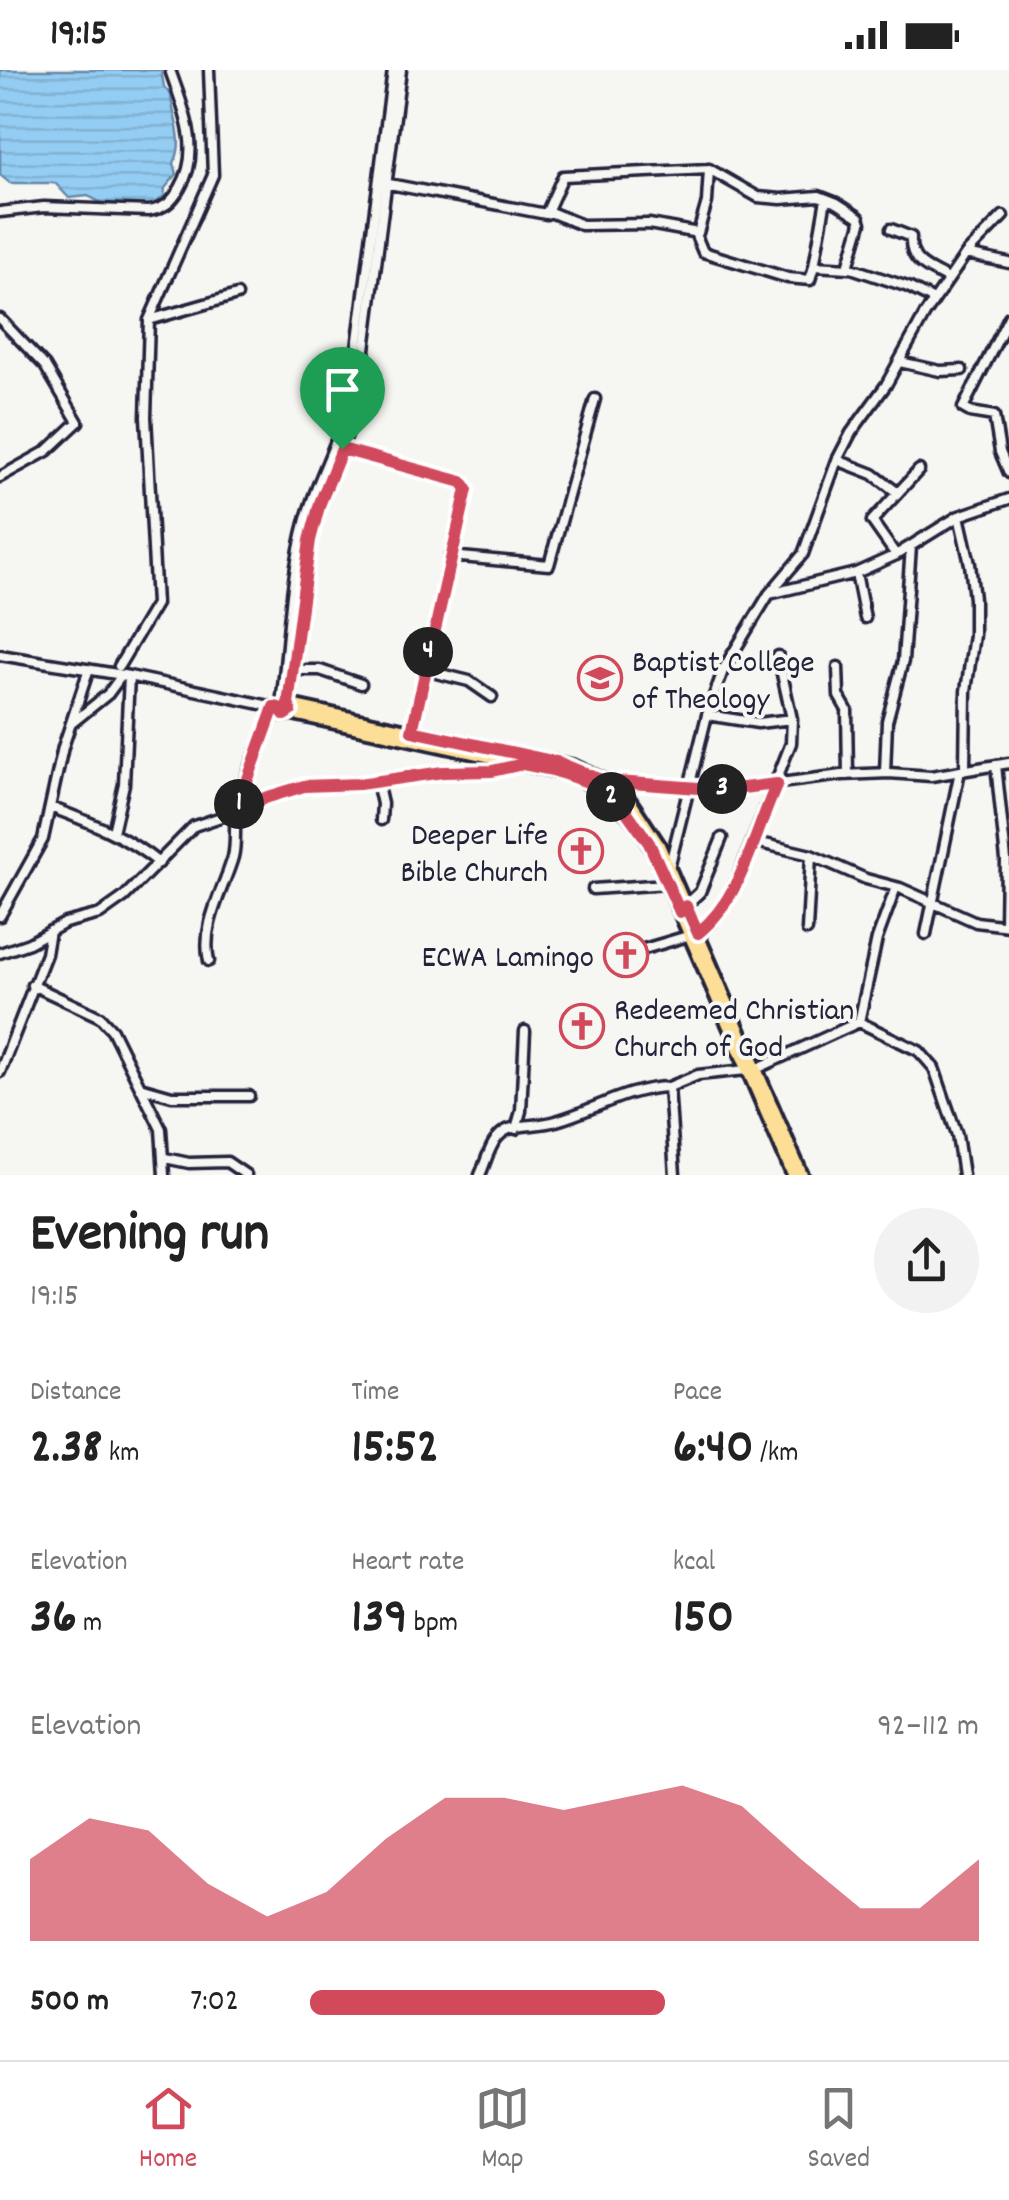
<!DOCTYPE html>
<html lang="en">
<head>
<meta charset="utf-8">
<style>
  body { margin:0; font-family:Dekko,sans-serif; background:#f2f2f2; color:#222; height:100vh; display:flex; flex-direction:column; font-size:38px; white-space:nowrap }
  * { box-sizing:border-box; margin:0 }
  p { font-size:32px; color:#767676 }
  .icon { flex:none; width:55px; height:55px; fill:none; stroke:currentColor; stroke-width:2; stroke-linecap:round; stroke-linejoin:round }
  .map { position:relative; height:1105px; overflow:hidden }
  .drawer { display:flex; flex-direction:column; background:#fff; flex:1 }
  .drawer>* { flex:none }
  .pin { position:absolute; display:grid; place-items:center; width:85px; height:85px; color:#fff; margin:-102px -42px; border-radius:50% 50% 50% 0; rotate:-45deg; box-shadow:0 0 10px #0007 }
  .pin .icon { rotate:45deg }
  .km { position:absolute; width:50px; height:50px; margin:-25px; border-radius:50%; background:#222; color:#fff; font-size:28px; line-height:50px; text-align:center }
  .round { display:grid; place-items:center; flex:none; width:105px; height:105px; border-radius:52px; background:#f2f2f2 }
  .head { display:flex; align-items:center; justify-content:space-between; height:170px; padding:0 30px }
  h1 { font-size:55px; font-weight:800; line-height:75px }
  .figures { display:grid; grid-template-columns:repeat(3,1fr); gap:15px; height:170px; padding:10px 30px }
  .figures div { display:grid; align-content:center }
  .figures b { font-size:50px; font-weight:800 }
  .figures small { font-size:28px; font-weight:400 }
  .figures p { font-size:28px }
  .chart { height:280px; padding:20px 30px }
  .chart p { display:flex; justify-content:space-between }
  .chart svg { width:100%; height:180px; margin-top:10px; fill:#d1495b; opacity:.7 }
  ul { padding:0 30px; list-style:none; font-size:32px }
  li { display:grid; grid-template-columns:160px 120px 1fr; align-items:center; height:75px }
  li i { height:25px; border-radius:12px; background:#d1495b }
  .status { display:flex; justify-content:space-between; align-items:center; height:70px; padding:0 50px; background:#fff; direction:ltr }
  .status svg { height:28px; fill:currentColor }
  .tab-bar { display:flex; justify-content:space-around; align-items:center; height:140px; border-top:2px solid #e0e0e0; background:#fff; font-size:28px; color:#767676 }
  .tab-bar a { display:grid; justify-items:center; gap:5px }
  .tab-bar .active { color:#d1495b }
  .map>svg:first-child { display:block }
  .water { fill:url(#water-rules); stroke:#6689a9; stroke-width:2.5 }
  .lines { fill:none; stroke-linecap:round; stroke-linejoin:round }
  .minor-casing { stroke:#22223b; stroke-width:15 }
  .major-casing { stroke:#22223b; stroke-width:18 }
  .minor { stroke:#f6f6f2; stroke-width:8 }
  .major { stroke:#fcde96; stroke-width:10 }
  .route-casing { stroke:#fff; stroke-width:20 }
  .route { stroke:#d1495b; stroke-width:12 }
  .labels { text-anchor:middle; stroke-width:8; stroke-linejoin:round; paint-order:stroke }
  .poi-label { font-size:32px; fill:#22223b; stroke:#f6f6f2; text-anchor:start }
</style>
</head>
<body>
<div class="status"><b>19:15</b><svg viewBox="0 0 49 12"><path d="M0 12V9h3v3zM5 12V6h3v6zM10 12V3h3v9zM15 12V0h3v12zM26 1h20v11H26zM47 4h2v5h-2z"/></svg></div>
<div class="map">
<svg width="1009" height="1105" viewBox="0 0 1009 1105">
  <defs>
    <pattern id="water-rules" width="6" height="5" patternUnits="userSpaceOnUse" patternTransform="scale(2.5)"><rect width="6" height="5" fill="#94cdf3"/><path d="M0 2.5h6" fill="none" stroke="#7fb0d1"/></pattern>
  </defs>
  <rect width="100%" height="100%" fill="#f6f6f2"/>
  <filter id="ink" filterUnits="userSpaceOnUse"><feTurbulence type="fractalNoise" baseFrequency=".01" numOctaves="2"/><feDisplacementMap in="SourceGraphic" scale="20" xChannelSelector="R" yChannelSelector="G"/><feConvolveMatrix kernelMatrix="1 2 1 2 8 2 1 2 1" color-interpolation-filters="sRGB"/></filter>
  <g filter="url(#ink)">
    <path class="water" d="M0,0h161l3,17 7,8c1,21 15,45 3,68l3,11 -12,14 -1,8 -14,12 -44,-3 -18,-9 -19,2 -14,-15h-45l-10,-8z"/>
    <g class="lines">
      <defs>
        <path id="minor" d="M209,0l4,105 -64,145 88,-25
          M384,113l162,31 17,-38 146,-7 49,28 23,2 38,-3 18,7 22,14 2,6 -13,44 60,20 26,13
          M0,142l44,-5 105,4c16,-3 23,-9 31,-23 23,-38 3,-80 -10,-118
          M550,142l32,13 67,-1 49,9 9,-31 2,-33
          M891,159l20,8c-2,26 17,31 37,42
          M695,163l8,19 85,26 22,2 4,-14 35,2
          M966,184l37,-38
          M814,196l12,-67
          M1009,247l-46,91 7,4 24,4 6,36 9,21
          M0,249l45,47 33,56 -31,29 -47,26
          M900,292l40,9 22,-1
          M338,378l123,34 6,7 -55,242
          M837,390l36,14 25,19
          M959,446l11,48 4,35v36l-8,56 -1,79
          M896,485l-24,-34 47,-51
          M450,486l99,9 46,-166
          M856,503l9,45
          M769,524l34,-40 34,-94 14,-27 35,-48 39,-71 41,-60 43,9
          M0,585l129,21 150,32
          M119,596l37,-62 -10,-187 3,-97
          M838,597l1,29 8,14 1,65
          M293,600h27l41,14
          M424,600l45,11 23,16
          M288,634c9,-61 11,-125 27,-184 12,-43 34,-80 44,-124l42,-326
          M281,635c7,-59 9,-128 25,-186 12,-43 36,-82 45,-125l42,-324
          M707,645l51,8 34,-4
          M72,653l36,-29 14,-19
          M996,695l10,95 -1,65
          M885,703l2,-52 16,-60 8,-115
          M605,711l121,9 116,-15 47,-2 42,3 78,-13
          M377,712l5,22 -1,16
          M50,737c40,15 76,29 109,56
          M113,762l11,-48 5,-108
          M752,771l59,14 55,24 34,9 76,34 33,4
          M669,798l38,-153 17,-47 45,-74 87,-21 40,-18 63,-39 50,-17
          M593,819l74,-5
          M684,837l16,-15 22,-54
          M0,846l43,-77 20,-92 26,-78
          M807,860l4,-75
          M699,863l13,-11 19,-27 60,-152 1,-24 -14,-63
          M926,864l34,-163
          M644,879l47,-14
          M0,883l29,-10 36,-20 35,-9 24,-17 70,-71 42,-14 50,-22 26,-5 47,-1 84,-12 49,-1 31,-7
          M209,891c-8,-36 14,-70 24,-104 4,-16 0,-31 4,-47 7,-34 25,-70 37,-103
          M32,915l68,32 12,13 49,99 3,46
          M859,952l60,29 15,17 23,67 6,40
          M0,1002l46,-118 4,-23
          M140,1017l32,9h77
          M516,1059l5,-18 4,-80
          M165,1088l24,5 38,-1 19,13
          M480,1105c7,-15 11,-39 29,-46 13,-5 32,-3 47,-8 39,-11 71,-33 113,-34
          M675,1105l-6,-88 29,-12 58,-6 103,-47 18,-83 19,-52"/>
        <path id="major" d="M279 639a6 6 0 1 1 12 0a6 6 0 1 1-12 0Z
          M290,635l283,61 32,15 25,20 29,44 143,330
          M290,643l275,60c43,15 70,43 90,82l138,320"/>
      </defs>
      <use href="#minor" class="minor-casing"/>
      <use href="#major" class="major-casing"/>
      <use href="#minor" class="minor"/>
      <use href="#major" class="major"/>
    </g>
  </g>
  <g class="lines" filter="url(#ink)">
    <defs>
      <path id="route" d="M342,379l120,33 5,7 -55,242 145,31 47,19 122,9 51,-6c-23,50 -35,114 -79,149l-12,-27 -6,6 -31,-69 -25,-35 -36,-26 -35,-12 -30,-6 -31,7 -49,1 -84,12 -55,2 -39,12 -29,14 38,-105 5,1 6,7 6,-4 -3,-7 22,-164 10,-37z"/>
    </defs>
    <use href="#route" class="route-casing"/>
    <use href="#route" class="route"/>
  </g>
  <defs>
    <symbol id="university-ring" viewBox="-11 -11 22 22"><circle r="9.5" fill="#f6f6f2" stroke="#d1495b" stroke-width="1.5"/><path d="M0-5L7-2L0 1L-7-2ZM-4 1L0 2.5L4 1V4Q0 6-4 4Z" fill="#d1495b"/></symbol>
    <symbol id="church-ring" viewBox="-11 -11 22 22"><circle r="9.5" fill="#f6f6f2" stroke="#d1495b" stroke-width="1.5"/><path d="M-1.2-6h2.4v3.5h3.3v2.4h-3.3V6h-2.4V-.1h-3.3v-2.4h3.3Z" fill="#d1495b"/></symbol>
  </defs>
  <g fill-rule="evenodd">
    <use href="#university-ring" x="575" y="583" width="50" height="50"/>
    <use href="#church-ring" x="556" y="756" width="50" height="50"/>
    <use href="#church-ring" x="601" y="860" width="50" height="50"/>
    <use href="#church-ring" x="557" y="931" width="50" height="50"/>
  </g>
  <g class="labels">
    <g class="poi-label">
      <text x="632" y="601">Baptist College<tspan x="632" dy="37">of Theology</tspan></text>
      <text x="548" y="774" text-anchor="end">Deeper Life<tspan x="548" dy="37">Bible Church</tspan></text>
      <text x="594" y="896" text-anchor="end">ECWA Lamingo</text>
      <text x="614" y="949">Redeemed Christian<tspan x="614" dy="37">Church of God</tspan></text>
    </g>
  </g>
</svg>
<div class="pin" style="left:342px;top:379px;background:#1e9e55"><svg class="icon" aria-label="arrive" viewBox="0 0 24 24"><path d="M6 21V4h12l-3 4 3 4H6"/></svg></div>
<b class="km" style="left:239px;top:734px">1</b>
<b class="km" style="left:611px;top:727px">2</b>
<b class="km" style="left:722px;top:719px">3</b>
<b class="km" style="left:428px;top:582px">4</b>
</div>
<section class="drawer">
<div class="head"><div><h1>Evening run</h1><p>19:15</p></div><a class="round"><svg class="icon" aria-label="share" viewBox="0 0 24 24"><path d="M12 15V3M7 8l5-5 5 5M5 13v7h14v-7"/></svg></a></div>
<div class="figures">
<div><p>Distance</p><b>2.38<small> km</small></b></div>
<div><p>Time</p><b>15:52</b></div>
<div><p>Pace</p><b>6:40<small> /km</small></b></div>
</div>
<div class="figures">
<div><p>Elevation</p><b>36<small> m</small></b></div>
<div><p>Heart rate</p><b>139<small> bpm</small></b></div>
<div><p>kcal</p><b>150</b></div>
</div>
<div class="chart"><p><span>Elevation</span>92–112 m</p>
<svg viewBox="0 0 160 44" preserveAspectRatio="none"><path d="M0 44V24L10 14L20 17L30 30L40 38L50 32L60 19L70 9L80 9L90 12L100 9L110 6L120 11L130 24L140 36L150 36L160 24V44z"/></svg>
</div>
<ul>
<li><b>500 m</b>7:02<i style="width:53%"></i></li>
</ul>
</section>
<nav class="tab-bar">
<a class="active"><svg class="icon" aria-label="home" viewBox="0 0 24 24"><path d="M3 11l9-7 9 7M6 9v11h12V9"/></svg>Home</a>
<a><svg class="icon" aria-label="map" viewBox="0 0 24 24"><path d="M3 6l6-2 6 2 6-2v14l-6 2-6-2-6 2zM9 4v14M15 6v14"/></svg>Map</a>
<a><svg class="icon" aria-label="saved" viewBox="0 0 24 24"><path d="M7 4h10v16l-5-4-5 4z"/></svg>Saved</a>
</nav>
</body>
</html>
